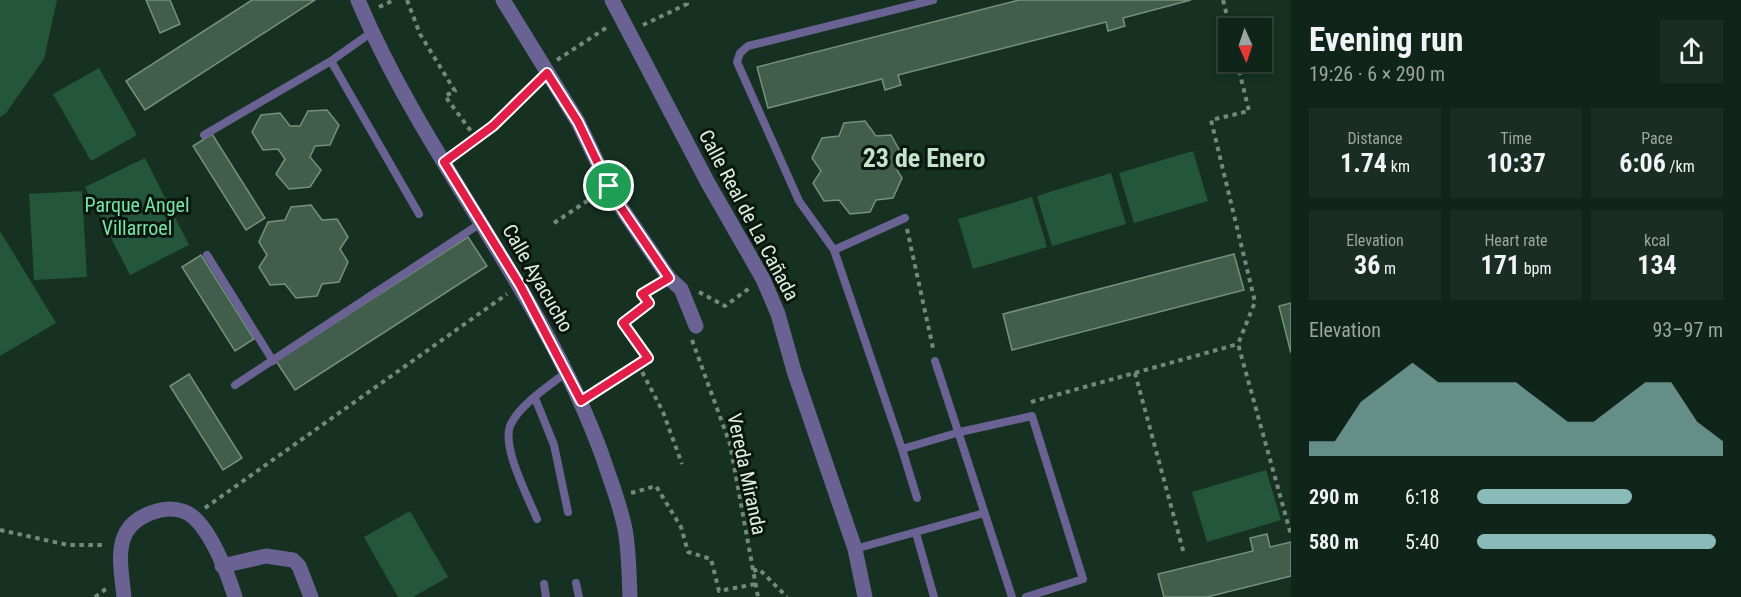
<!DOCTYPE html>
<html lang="en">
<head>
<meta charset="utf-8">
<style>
  body { margin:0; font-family:"Roboto Condensed",sans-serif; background:#192d23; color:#f1f3f6; height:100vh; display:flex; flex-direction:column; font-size:22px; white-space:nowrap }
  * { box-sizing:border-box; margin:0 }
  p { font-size:20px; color:#9ca5a2 }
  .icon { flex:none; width:33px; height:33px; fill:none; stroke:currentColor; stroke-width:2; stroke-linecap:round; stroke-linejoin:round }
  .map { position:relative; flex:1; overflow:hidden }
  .panel { display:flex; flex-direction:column; background:#10251a; width:450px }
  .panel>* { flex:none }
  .needle { width:39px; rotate:177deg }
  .controls { position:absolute; left:1218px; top:18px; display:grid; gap:12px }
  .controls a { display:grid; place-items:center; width:54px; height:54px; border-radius:0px; background:#10251a; box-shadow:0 3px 9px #0003,0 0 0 2px #304239; font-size:30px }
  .pin { position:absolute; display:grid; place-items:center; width:51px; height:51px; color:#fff; margin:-26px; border:3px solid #fff; border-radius:50%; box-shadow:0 2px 6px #0007 }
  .round { display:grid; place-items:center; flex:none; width:63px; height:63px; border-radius:0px; background:#192d23 }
  .head { display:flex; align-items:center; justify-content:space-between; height:102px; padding:0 18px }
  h1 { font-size:33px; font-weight:700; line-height:45px }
  .figures { display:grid; grid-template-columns:repeat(3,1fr); gap:9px; height:102px; padding:6px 18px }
  .figures div { display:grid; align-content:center; border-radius:0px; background:#192d23; text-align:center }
  .figures b { font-size:26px; font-weight:700 }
  .figures small { font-size:16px; font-weight:400 }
  .figures p { font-size:16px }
  .chart { height:168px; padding:12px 18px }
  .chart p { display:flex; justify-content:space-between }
  .chart svg { width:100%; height:108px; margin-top:6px; fill:#8bbbb9; opacity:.7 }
  ul { padding:0 18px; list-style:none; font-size:20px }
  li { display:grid; grid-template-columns:96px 72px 1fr; align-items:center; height:45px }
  li i { height:15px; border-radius:8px; background:#8bbbb9 }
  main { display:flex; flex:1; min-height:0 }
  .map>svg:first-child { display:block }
  .green { fill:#24563b }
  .building { fill:#415d4b; stroke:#73917e; stroke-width:1.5 }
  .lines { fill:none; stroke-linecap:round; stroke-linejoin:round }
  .path { stroke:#73897c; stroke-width:4; stroke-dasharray:4.5 4.5; stroke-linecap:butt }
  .service { stroke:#6a6292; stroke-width:8 }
  .minor { stroke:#6a6292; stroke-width:15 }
  .route-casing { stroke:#fff; stroke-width:12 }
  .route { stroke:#e11d48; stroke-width:8 }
  .labels { text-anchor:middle; stroke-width:6; stroke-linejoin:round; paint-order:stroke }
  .park-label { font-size:20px; fill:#75e6a6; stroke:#0b160f }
  .street-label { font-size:20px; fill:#dfefe4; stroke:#0b160f }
  .district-label { font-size:26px; font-weight:bold; fill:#c3e3ce; stroke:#0b160f }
</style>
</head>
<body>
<main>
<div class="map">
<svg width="1291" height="597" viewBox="0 0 1291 597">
  <rect width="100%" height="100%" fill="#163122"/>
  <path class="green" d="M0,0h57l-13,59 -38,54 -6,4z
    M99,68l38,67 -46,26 -38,-67z
    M1193,151l15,50 -74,22 -15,-50z
    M145,158l44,87 -59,30 -45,-88z
    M1111,173l15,51 -74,22 -15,-50z
    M82,191l5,86 -53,3 -5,-86z
    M1032,197l15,50 -74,22 -15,-50z
    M0,231l56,92 -56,33z
    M1266,470l15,50 -74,22 -15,-50z
    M410,511l38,66 -35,20h-15l-34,-60z"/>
  <path class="building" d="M146,0h24l10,24 -20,9z
    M252,0h63l-170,110 -19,-29z
    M1019,0h172l-68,18 2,8 -17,5 -2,-9 -208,53 3,10 -16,5 -3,-11 -114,29 -11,-41z
    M327,110l12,15 -9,20 -15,1 -5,11 11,13 -11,17 -21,2 -13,-15 9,-15 -7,-10 -15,1 -11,-18 9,-17 19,-2 10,13h10l8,-15z
    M865,121l11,15 15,-1 10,18 -7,12 8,13 -9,20 -17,2 -6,12 -20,2 -11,-14 -15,1 -11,-18 8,-12 -9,-13 10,-20 17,-2 5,-13z
    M212,134l53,84 -19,12 -53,-84z
    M311,205l11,15 15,-1 11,18 -8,12 8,13 -9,20 -17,2 -5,12 -21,2 -11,-14 -15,1 -11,-18 8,-12 -8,-13 9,-20 17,-2 6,-13z
    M468,237l19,29 -192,124 -19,-29z
    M1234,254l10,36 -232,60 -9,-36z
    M201,255l53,84 -19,12 -53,-84z
    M1291,303v50l-12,-47z
    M189,374l53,84 -19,12 -53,-84z
    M1267,534l3,13 21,-5v34l-84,21h-43l-6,-23 95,-23 -3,-13z"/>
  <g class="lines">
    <path class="path" d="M407,0l13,34 35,57 -10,5 31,42
      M1223,0l7,28
      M379,7l15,-7
      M643,25l44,-21 -2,-4
      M557,60l52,-34
      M1237,62l12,49 -38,9 44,182 -17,42 53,191
      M455,154l38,-28 42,-42
      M554,223l42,-28
      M907,229l26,119
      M699,292l26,14 26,-19
      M692,340l38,104 28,153
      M638,364l25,48 19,52
      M1135,373l49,181
      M594,393l54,-35 -25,-35 26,-20 -7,-9 13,-8
      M1031,402l207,-58
      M631,493l25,-7 25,41 7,25 23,7 8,32 37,-7
      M205,508l302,-214
      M0,530l68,15h38
      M753,571l6,-2 28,28
      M95,597l12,-9"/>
    <path class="service" d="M331,61l88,153
      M204,135l127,-74 41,-29
      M834,250l71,-32
      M207,255l66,106
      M935,361l77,236
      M235,385l246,-162
      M535,398l19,47 14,67
      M902,449l58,-17 72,-16 51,163 -57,18
      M917,498l-15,-49 -68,-199 -35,-49 -62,-139 3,-9 8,-7 185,-46
      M537,519c-9,-22 -35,-71 -27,-93 8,-20 40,-41 57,-54
      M916,533l18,64
      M855,549l129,-36
      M576,583l3,14
      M544,584l2,13"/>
    <path class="minor" d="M358,0c67,160 185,292 244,455 8,24 18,49 23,74 4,22 4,45 5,68
      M503,0l75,122 36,75 55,81 12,11 15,37
      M612,0l96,183 55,96 15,35 16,57 61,178 10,48
      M222,566l44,-10 27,4 6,6 12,31
      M124,597c-4,-38 -13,-73 33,-86 11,-4 26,-2 35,5 19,15 36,58 43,81"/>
  </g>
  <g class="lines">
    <defs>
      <path id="route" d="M547,73l31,49 36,75 55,81 -27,16 7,9 -26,20 25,35 -67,43 -61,-116 -76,-123 49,-36z"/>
    </defs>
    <use href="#route" class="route-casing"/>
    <use href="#route" class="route"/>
  </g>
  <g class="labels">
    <g class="park-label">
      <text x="137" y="212">Parque Angel<tspan x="137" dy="23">Villarroel</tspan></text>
    </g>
    <g class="street-label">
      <text transform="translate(749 215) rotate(62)" y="7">Calle Real de La Cañada</text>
      <text transform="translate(538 278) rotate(60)" y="7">Calle Ayacucho</text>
      <text transform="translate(747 474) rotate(78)" y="7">Vereda Miranda</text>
    </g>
    <g class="district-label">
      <text x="924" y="167">23 de Enero</text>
    </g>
  </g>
</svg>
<div class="controls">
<a><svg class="needle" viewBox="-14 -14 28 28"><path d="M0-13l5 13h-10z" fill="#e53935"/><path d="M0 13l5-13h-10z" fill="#9ca5a2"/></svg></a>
</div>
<div class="pin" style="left:609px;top:186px;background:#1e9e55"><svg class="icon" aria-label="arrive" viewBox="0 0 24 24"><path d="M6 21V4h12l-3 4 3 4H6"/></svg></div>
</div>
<section class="panel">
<div class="head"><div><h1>Evening run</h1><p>19:26 · 6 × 290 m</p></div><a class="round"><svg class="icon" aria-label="share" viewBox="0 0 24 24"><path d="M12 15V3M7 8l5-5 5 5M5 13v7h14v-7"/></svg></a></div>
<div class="figures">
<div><p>Distance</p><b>1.74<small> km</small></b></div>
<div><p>Time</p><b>10:37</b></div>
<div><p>Pace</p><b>6:06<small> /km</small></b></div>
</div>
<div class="figures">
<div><p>Elevation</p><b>36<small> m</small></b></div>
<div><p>Heart rate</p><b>171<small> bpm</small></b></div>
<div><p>kcal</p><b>134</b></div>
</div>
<div class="chart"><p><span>Elevation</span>93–97 m</p>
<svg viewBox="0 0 160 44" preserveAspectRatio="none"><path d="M0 44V38L10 38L20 22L30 14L40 6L50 14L60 14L70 14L80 14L90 22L100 30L110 30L120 22L130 14L140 14L150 30L160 38V44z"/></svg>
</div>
<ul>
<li><b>290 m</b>6:18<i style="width:63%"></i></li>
<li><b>580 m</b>5:40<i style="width:97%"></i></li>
</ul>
</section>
</main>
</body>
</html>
